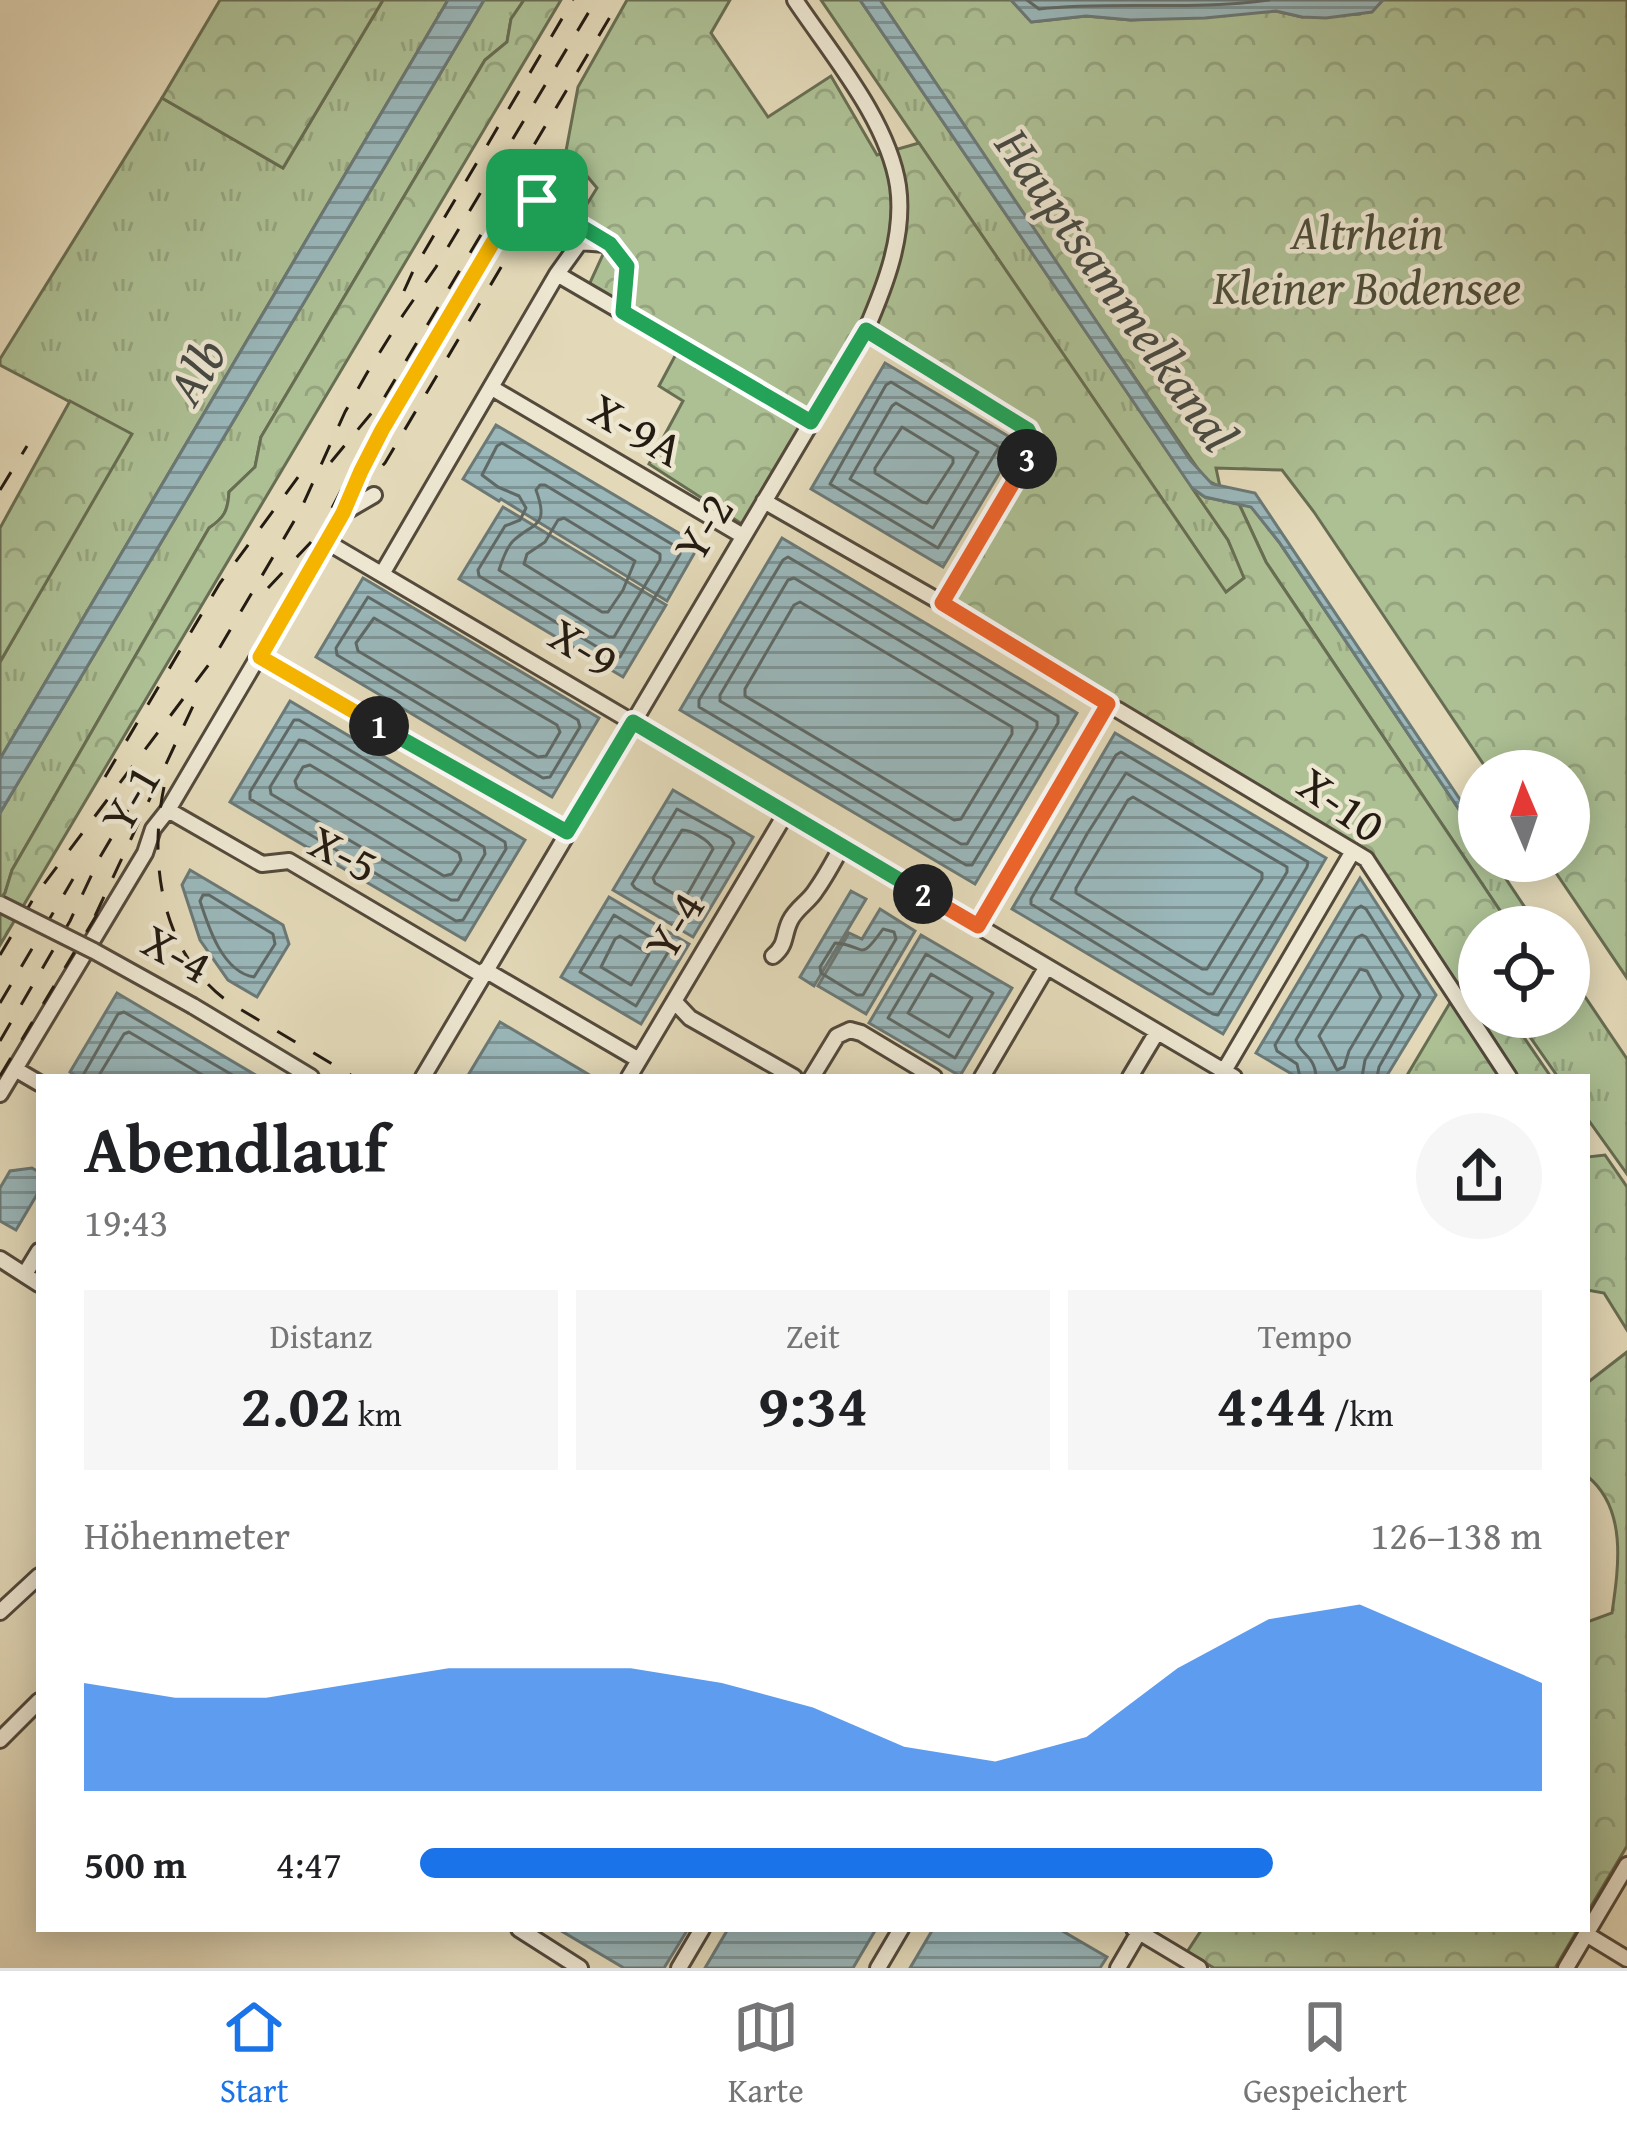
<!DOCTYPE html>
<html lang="de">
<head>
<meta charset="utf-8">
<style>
  body { margin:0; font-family:"Gentium Book Plus",serif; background:#f6f6f6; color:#202124; height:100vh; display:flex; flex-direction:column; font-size:45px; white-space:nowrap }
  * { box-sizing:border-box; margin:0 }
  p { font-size:39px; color:#757577 }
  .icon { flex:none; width:66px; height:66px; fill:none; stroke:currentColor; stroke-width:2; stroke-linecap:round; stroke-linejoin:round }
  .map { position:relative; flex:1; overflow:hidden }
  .sheet { position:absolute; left:36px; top:1074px; width:1554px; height:858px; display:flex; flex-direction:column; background:#fff; border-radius:0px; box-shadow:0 6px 30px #0003 }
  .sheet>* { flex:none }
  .needle { width:78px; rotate:358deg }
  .fabs { position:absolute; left:1458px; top:750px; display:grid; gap:24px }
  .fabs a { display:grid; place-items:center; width:132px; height:132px; border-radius:50%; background:#fff; box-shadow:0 6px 30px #0003; font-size:60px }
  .pin { position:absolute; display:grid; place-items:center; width:102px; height:102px; color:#fff; margin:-51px; border-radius:24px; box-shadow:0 6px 18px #0006 }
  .km { position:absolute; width:60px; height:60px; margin:-30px; border-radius:50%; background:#222; color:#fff; font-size:33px; line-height:60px; text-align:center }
  .round { display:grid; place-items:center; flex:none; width:126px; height:126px; border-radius:63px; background:#f6f6f6 }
  .overview { display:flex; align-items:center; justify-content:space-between; height:204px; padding:0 48px }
  h1 { font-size:66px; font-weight:700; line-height:90px }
  .stats { display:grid; grid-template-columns:repeat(3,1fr); gap:18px; height:204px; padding:12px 48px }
  .stats div { display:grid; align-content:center; border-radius:0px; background:#f6f6f6; text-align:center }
  .stats b { font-size:60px; font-weight:700 }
  .stats small { font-size:33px; font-weight:400 }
  .stats p { font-size:33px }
  .chart { height:336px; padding:24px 48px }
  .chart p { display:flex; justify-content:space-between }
  .chart svg { width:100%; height:216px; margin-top:12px; fill:#1a73e8; opacity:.7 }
  ul { padding:0 48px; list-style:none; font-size:39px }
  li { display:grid; grid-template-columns:192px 144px 1fr; align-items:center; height:90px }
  li i { height:30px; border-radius:15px; background:#1a73e8 }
  .tab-bar { display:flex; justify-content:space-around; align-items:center; height:168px; border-top:3px solid #e0e0e0; background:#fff; font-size:33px; color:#757577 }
  .tab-bar a { display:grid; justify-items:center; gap:6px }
  .tab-bar .active { color:#1a73e8 }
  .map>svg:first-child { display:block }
  .grass { fill:url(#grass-tufts); stroke:#686e53; stroke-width:3 }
  .forest { fill:url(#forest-crowns); stroke:#686e53; stroke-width:3 }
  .water { fill:url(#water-rules); stroke:#6b7977; stroke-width:3 }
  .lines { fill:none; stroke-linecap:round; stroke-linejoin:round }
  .shore { stroke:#5f6966; stroke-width:3 }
  .minor-casing { stroke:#544a3c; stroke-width:20 }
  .minor { stroke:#ede6d1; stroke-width:14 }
  .rail { stroke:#241b12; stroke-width:3; stroke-dasharray:21 21; stroke-linecap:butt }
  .minor-bridge-casing { stroke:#544a3c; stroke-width:20; stroke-linecap:butt }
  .minor-bridge { stroke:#ede6d1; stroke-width:14 }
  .split-1-casing { stroke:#fff; stroke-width:24 }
  .split-2-casing { stroke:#fff; stroke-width:24 }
  .split-3-casing { stroke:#fff; stroke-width:24 }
  .split-4-casing { stroke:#fff; stroke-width:24 }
  .split-1 { stroke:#f5b400; stroke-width:15 }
  .split-2 { stroke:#22a559; stroke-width:15 }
  .split-3 { stroke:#f0652b; stroke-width:15 }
  .split-4 { stroke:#22a559; stroke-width:15 }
  .labels { text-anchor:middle; stroke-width:9; stroke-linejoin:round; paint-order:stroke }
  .park-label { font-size:48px; font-style:italic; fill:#4d4d39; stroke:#ede6d1 }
  .street-label { font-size:48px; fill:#241b12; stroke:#ede6d1 }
  .water-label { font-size:51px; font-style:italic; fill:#474a44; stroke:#ede6d1 }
</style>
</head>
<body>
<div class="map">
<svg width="1627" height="1968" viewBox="0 0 1627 1968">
  <defs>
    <pattern id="grass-tufts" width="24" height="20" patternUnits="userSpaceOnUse" patternTransform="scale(3)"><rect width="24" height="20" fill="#adc094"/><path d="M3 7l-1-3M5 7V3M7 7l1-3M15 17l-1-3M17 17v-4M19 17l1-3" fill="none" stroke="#95a47f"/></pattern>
    <pattern id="forest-crowns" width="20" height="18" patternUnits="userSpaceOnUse" patternTransform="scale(3)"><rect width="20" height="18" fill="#adc094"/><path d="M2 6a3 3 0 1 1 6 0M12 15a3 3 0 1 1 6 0" fill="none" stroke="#95a47f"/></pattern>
    <pattern id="water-rules" width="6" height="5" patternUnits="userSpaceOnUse" patternTransform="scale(3)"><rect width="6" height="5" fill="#9ab7ba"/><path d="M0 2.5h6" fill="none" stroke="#7d9496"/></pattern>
  </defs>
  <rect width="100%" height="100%" fill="#e3d9b8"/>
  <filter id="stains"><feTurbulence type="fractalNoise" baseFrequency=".00167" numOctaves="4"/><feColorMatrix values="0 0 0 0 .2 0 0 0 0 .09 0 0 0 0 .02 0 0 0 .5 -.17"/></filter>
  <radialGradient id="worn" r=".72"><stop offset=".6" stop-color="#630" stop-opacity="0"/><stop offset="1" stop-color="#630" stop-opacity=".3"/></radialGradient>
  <path class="grass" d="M383,0h65l-448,759v-97l131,-228 -131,-69v-6l162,-261 121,70z
    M484,0h40l-13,19 -4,23 -22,18 -224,377 -6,30 -26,25c-1,19 -5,26 -20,36l-197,342 -7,23 -5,6v-86z
    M821,0h39l368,540 17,38 -19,15z
    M1239,504l12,2 28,36 200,297v22h15l44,66h-27l-245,-365z
    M1569,973l58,86v115l-40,-56v-41h-29l-42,-60h53z"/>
  <path class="forest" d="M220,0h163l-100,168 -121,-70z
    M524,0h37l-561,945v-46l5,-6 7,-23 197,-342c15,-10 19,-17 20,-36l26,-25 6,-30 224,-377 22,-18 4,-23z
    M627,0h103l-19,33 57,84 63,-41 46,79 42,-12 307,449 18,-14 -16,-38 -36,-52 13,9 34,7 27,58 245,365h-32v37l-5,2 5,7v44h31l41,60h-145l51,-86 -87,-137 -422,-253 93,-162 -179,-111 -120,196 -93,-60 34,-63 -24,-15 24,-45 -94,-56 16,-35 -42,-7 34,-55 -31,-37 12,-64z
    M880,0h131l21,22 54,-6 45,4 145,-9 26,6 58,-3 23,-14h244v978l-79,-117h21v-90h-81l-174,-259 -32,-42 -66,-2 4,19 -15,-8 -134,-194z
    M70,401l62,33 -132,228v-134z
    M1605,1155l22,32v143l-23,-37 -17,-3v-133z
    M1627,1352v494l-40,67v-291l25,-9c7,-48 15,-105 -25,-137v-93z
    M1202,1929h376l-23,39h-341l-27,-16z"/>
  <path class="water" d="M448,0h36l-484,813v-54z
    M860,0h20l310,460 22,24 43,9 224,335v11l-200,-297 -28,-35 -46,-10 -13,-9z
    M1011,0h372l-11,12 -46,6 -24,-1 -26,-6 -71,7 -74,2 -45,-4 -55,6z
    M885,363l133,79 -75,125 -132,-78z
    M496,425l203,120 -32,56 -166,-102 -2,2 -36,-22z
    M503,507l163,98 -43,72 -164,-98z
    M782,538l295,175 -102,171 -295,-174z
    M363,578l236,140 -47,79 -236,-140z
    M290,701l235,139 -60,100 -235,-138z
    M1115,733l211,125 -103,176 -211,-125z
    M673,790l80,47 -60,100 -80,-47z
    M190,870l93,55 6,19 -32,53 -29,-17 -28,-40 -18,-55z
    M1360,878l76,117 -50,82h-89l-41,-24z
    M851,891l15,8 -52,87 -14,-9z
    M609,897l80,47 -48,80 -80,-47z
    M880,909l35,22 -49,83 -48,-28 31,-53 13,6z
    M921,935l91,53 -52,88 -91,-53z
    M117,993l142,84h-181l-8,-5z
    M500,1022l93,55h-126z
    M32,1168l7,4v19l-23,39 -16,-9v-33l10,-17z
    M558,1929h130l-24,39h-40z
    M728,1929h148l-23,39h-148z
    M933,1929h126l48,28 -7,11h-190z"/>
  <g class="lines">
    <path class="shore" d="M1027,0l12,9c76,-8 153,2 230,-9
      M891,382l108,65 -61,101 -108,-64 56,-99z
      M896,403l82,49 -45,76 -83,-49 42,-73z
      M902,427l51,31v5l-26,40 -5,-1 -47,-29v-5z
      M502,443l178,106v5l-60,103h-6l-135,-81 -1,-6 27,-44 15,-6 6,-12 -7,-12 -21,-9 -16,-12 15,-29z
      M540,485h5l115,69v6l-46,77h-5l-110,-67c3,-9 7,-22 14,-29 20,-19 37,-13 23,-51z
      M564,518l71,43 -12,29 -15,22h-6l-78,-48 3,-10 18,-12 13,-22z
      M788,557l270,159v7l-86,142h-6l-267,-158v-7l84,-140z
      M794,578l243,144v6l-70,116h-6l-241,-143v-6l68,-115z
      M368,597l210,123 2,7 -30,50 -7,1 -206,-123 -1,-7z
      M800,602l212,125v7l-51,85 -7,1 -209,-124v-7l49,-84z
      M374,618l183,107 3,7 -14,24 -8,1 -180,-106 -2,-8z
      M294,720h5l206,122 1,7 -43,71 -7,1 -206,-122v-7z
      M299,740l6,1 179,106 1,7 -27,46h-7l-180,-106 -1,-7z
      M1121,752l187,110 -1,5 -89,148 -5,-1 -182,-110v-5l85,-144z
      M310,765l149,88 2,7 -9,14 -8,2 -147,-88 -2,-7 8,-14z
      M1126,773l161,94v5l-74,122h-5l-157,-95 36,-65z
      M1133,797l129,76v6l-55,90h-5l-126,-76v-5l52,-88z
      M677,809l54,29 3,5 -42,72 -5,3 -52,-30 -3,-4z
      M682,830c9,0 27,10 31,19l-26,46 -6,3 -26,-15 -2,-5z
      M203,895h6l64,39 2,10 -21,33c-31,-5 -45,-48 -54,-76z
      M614,915l56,34 -34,57 -56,-34z
      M883,929l11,3 2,7 -33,56h-6l-36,-22 -1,-6 15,-24c31,2 23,21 48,-14z
      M620,936l29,18 -18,31 -30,-18 14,-28z
      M926,954l67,39 -38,65 -67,-40z
      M1360,969l7,2 14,26 -32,54 -5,16 -7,3 -18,-34z
      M931,974l41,24 -23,39 -41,-24z
      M82,1077l36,-63 6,-2 112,65
      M98,1077l26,-43 5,-2 77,45
      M1300,1077l-3,-13 -20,-13 -2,-6 81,-136 5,-3 5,3 54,86 -41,72 -2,10
      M1316,1077c-1,-22 -17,-23 -20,-37l60,-102 6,-3 4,2 37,59 -38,64 -3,17"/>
    <defs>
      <path id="minor" d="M557,274l254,148
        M866,330l162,100 4,6 1,13 -91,154
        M492,388l251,148
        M764,501l178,102 167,102 -131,221
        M344,511l38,-81 133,-225 6,-6 16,1 62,36 11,8 17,22 -4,46
        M327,542l907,535
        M382,574l175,-300 23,-32 25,2
        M260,657l307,176
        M1118,710l248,149 143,218
        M168,810l94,54 27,-3 193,114
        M773,956c14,-11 10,-21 17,-35 6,-13 19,-19 26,-31 10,-14 18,-29 26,-44
        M485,970l154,90
        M674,1001l16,17 104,59
        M193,1006l118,71
        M15,1069l24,14
        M1224,1071l129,-220
        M423,1077l443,-747c19,-44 39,-94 32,-144 -10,-66 -67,-132 -103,-186
        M629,1077l157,-264
        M812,1077l25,-41 13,-6 11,3 73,44
        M982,1077l64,-109
        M1130,1077l27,-45
        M0,1094l145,-241 8,-24 15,-19 175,-297 31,-18
        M0,1259l39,25
        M25,1274l14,-23
        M0,1612l39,-36
        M0,1740l39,-39
        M519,1929l61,39
        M1134,1929l65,39
        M1586,1934l41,25
        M679,1968l23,-39
        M878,1968l23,-39
        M1118,1968l21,-36
        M1566,1968l61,-103"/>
    </defs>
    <use href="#minor" class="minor-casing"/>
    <use href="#minor" class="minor"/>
    <path class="rail" d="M404,291l10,-22 159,-269
      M331,462l53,-64 236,-398
      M0,490l27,-44
      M332,508l39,-75
      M268,588l117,-125 118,-199
      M105,777l115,-194 87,-118
      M164,787c-16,77 -2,168 66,216l124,74
      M95,916l99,-212
      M0,955l35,-59 178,-237 87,-148 45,-99 22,-39 36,-58 33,-48 160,-267
      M0,1003l73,-124
      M0,1041l70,-120 30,-64 28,-47
      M0,1076l105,-175"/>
    <defs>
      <path id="minor-bridge" d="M0,904l94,47 99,55"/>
    </defs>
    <use href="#minor-bridge" class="minor-bridge-casing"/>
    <use href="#minor-bridge" class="minor-bridge"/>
  </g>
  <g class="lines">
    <defs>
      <path id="split-1" d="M379,726l-119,-69 83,-144 18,-42 21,-41 133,-225 6,-5h16"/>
      <path id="split-2" d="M379,726l188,106 66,-110 290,172"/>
      <path id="split-3" d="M923,894l55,32 130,-222 -166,-101 85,-144"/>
      <path id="split-4" d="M537,200l73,44 17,22 -4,46 188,110 55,-92 162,100 6,12 -7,17"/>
    </defs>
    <use href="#split-1" class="split-1-casing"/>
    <use href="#split-2" class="split-2-casing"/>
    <use href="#split-3" class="split-3-casing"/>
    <use href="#split-4" class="split-4-casing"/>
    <use href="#split-1" class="split-1"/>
    <use href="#split-2" class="split-2"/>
    <use href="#split-3" class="split-3"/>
    <use href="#split-4" class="split-4"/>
  </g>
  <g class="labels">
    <g class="park-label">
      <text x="1367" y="249">Altrhein<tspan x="1367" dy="55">Kleiner Bodensee</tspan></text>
    </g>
    <g class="street-label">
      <text transform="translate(637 429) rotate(30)" y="17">X-9A</text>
      <text transform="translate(703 527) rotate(-59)" y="17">Y-2</text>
      <text transform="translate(584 647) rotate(31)" y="17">X-9</text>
      <text transform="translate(130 798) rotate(-60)" y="17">Y-1</text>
      <text transform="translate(1342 804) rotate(35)" y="17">X-10</text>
      <text transform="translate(344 853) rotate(27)" y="17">X-5</text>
      <text transform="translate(674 925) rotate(-59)" y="17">Y-4</text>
      <text transform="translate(177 953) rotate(29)" y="17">X-4</text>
    </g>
    <g class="water-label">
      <text transform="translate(1117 289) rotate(55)" y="18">Hauptsammelkanal</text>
      <text transform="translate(196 371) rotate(-59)" y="18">Alb</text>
    </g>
  </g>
  <rect width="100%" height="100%" filter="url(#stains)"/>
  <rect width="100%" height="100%" fill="url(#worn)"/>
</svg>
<div class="fabs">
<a><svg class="needle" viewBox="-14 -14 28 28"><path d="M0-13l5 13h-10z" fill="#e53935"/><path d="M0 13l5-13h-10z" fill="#757577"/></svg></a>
<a><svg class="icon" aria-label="locate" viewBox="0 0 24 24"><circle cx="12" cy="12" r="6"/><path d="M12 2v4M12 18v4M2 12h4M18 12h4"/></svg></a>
</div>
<div class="pin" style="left:537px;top:200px;background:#1e9e55"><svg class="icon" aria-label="arrive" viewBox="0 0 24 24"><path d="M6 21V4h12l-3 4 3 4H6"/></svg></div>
<b class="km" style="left:379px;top:726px">1</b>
<b class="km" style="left:923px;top:894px">2</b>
<b class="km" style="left:1027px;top:459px">3</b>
<section class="sheet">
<div class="overview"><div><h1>Abendlauf</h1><p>19:43</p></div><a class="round"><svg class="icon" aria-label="share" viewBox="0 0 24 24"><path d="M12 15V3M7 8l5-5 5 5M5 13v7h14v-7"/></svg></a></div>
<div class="stats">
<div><p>Distanz</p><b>2.02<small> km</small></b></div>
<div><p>Zeit</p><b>9:34</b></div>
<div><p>Tempo</p><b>4:44<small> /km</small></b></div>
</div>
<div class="chart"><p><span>Höhenmeter</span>126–138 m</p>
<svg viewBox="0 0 160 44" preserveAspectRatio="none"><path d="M0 44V22L10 25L20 25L30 22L40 19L50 19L60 19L70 22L80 27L90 35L100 38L110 33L120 19L130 9L140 6L150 14L160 22V44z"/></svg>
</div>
<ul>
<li><b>500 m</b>4:47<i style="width:76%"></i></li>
</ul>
</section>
</div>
<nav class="tab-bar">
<a class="active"><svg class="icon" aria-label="home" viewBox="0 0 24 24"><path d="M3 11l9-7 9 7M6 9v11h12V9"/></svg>Start</a>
<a><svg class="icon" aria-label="map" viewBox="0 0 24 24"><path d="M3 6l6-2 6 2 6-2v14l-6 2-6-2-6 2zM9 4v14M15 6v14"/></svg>Karte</a>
<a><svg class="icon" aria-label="saved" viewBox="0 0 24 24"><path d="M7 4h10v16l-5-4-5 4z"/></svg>Gespeichert</a>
</nav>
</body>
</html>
